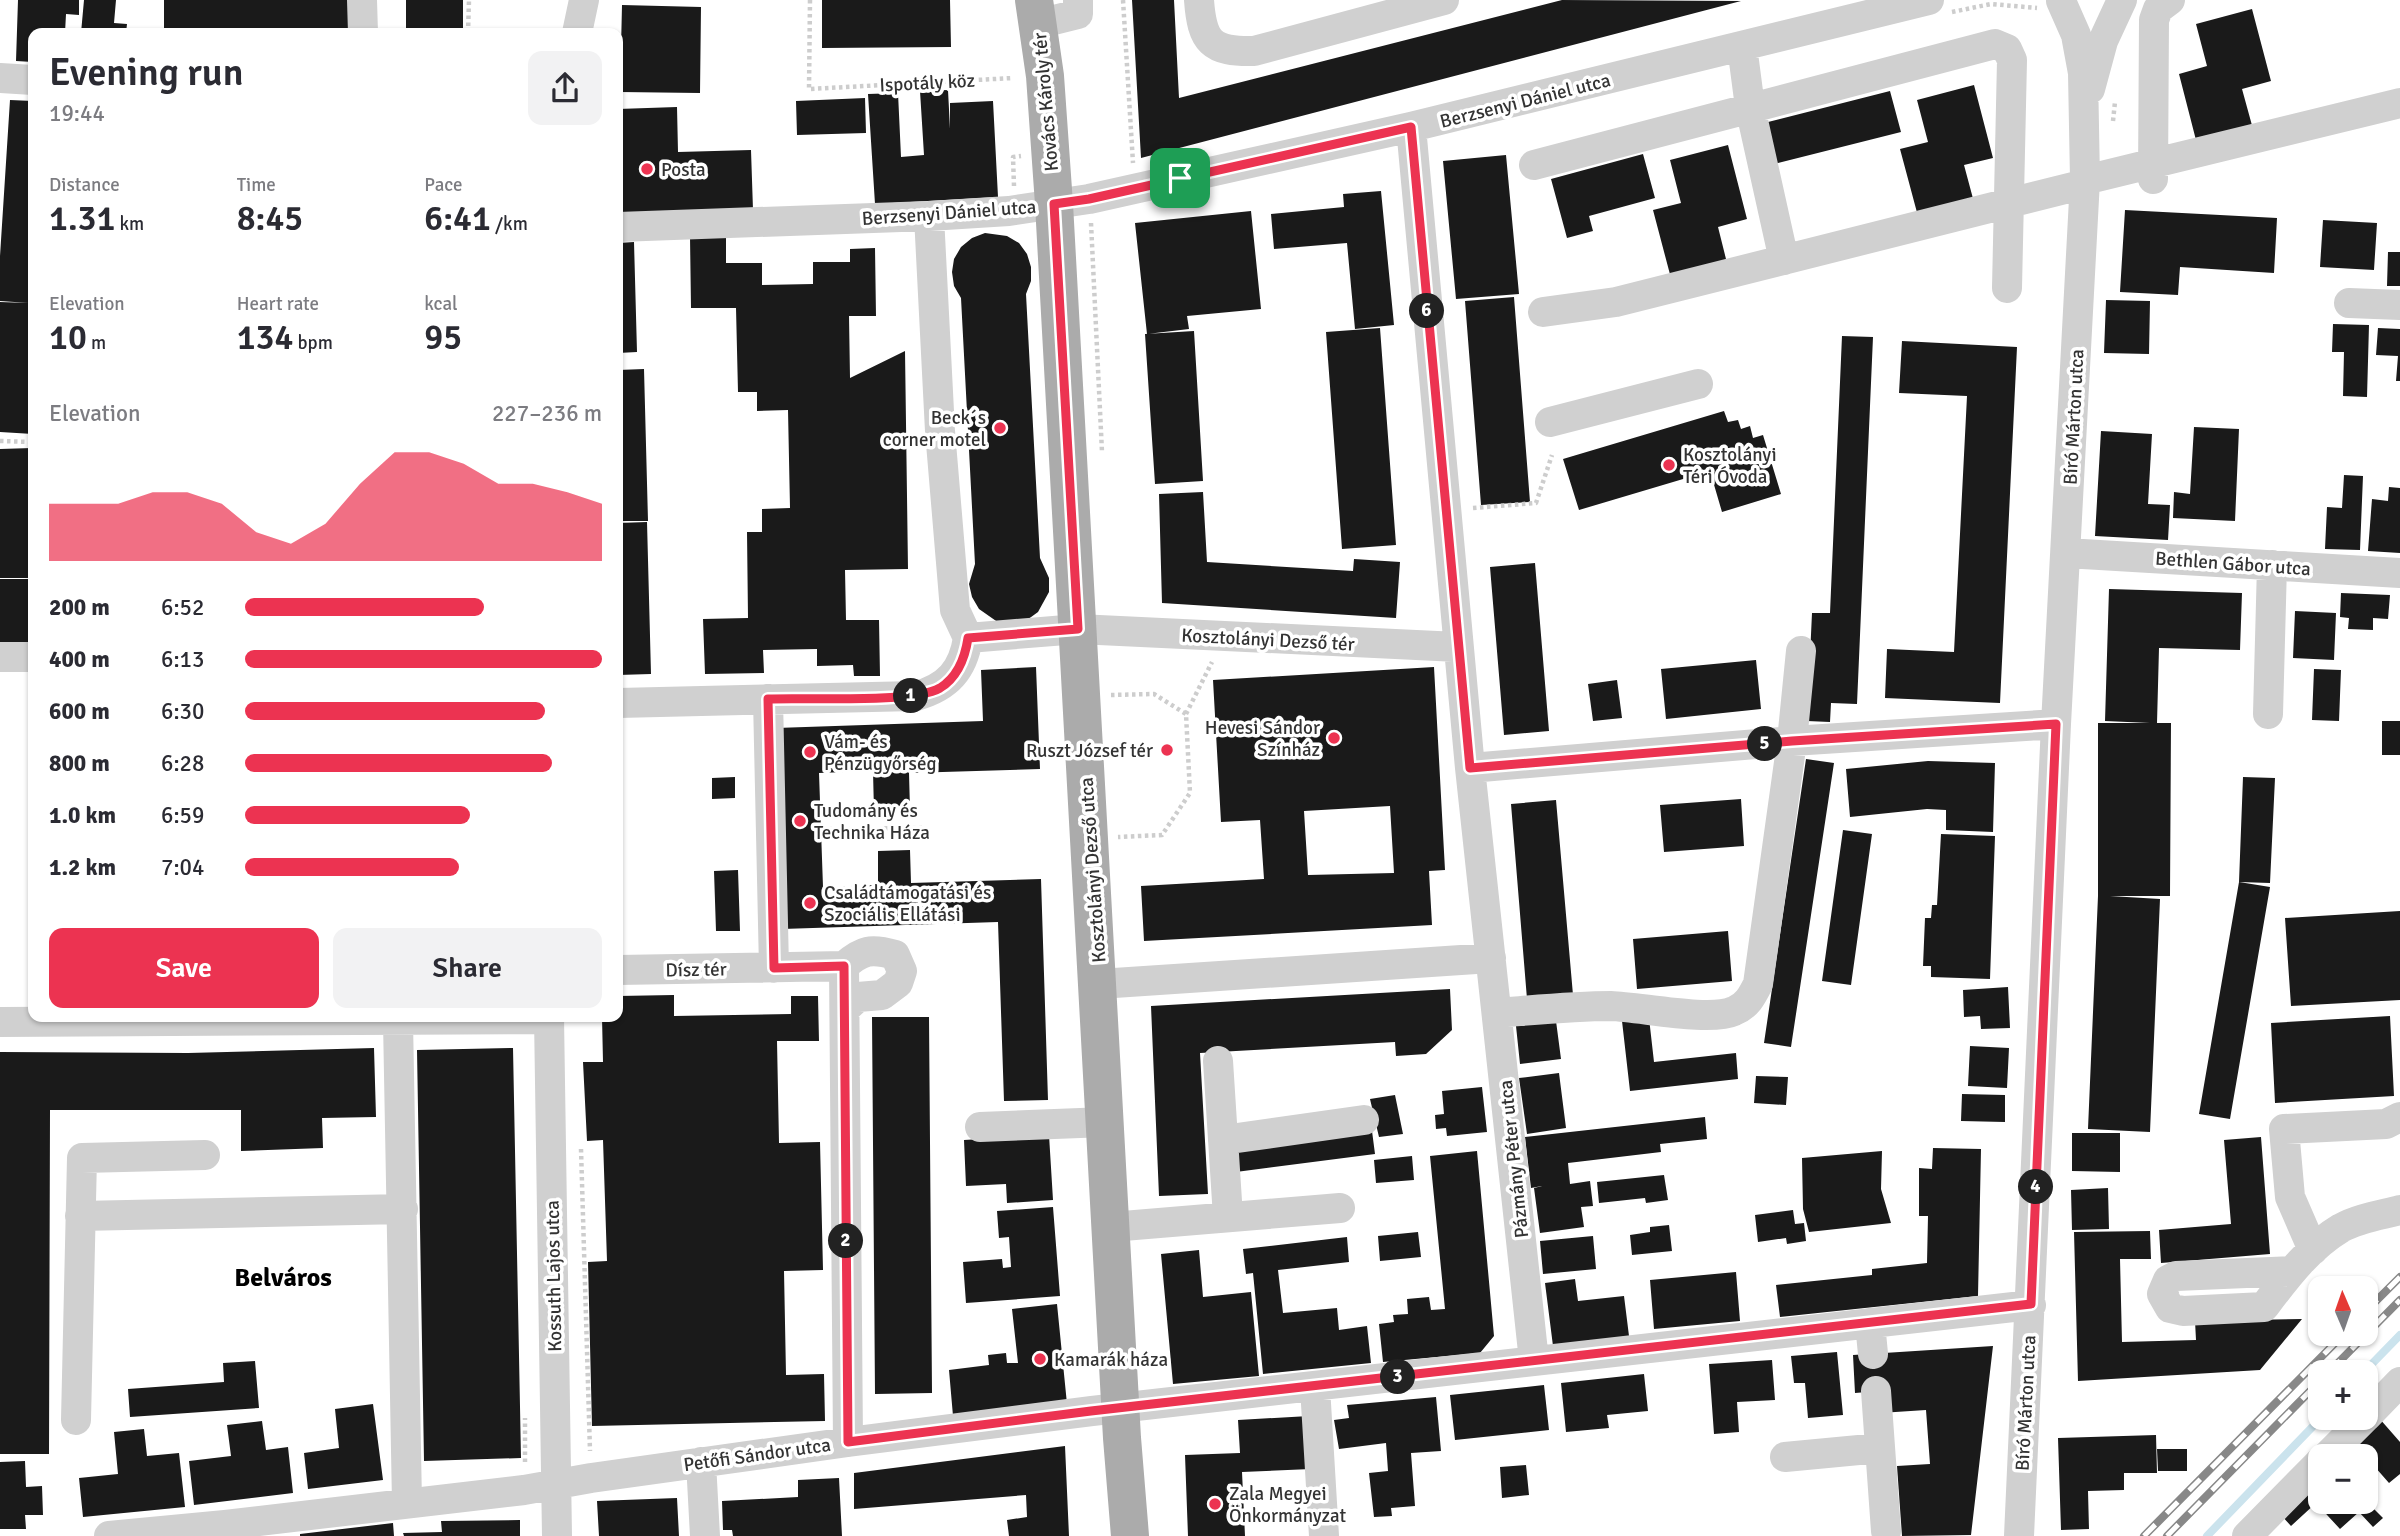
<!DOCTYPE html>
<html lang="en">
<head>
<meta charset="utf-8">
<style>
  body { margin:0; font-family:Signika,sans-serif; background:#f2f2f3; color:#2b2b33; height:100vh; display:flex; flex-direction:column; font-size:26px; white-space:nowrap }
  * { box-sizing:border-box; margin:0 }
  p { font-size:23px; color:#7c7c81 }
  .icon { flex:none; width:38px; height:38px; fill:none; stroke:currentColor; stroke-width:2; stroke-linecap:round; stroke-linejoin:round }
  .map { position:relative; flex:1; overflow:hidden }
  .side { position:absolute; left:28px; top:28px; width:595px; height:994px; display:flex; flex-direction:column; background:#fff; border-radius:14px; box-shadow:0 2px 5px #0004 }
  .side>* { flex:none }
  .needle { width:46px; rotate:358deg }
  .buttons { position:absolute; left:2308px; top:1276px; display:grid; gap:14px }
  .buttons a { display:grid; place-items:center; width:70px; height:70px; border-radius:14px; background:#fff; box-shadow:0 2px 5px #0004; font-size:35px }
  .pin { position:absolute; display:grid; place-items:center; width:60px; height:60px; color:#fff; margin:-30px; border-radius:14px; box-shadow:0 4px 10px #0006 }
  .km { position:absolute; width:35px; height:35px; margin:-18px; border-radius:50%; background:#222; color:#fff; font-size:19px; line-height:35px; text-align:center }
  .round { display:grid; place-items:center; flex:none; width:74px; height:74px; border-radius:14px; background:#f2f2f3 }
  .headline { display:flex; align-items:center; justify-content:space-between; height:119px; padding:0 21px }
  h1 { font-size:38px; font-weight:600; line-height:52px }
  .figures { display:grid; grid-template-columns:repeat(3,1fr); gap:10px; height:119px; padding:7px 21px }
  .figures div { display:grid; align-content:center }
  .figures b { font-size:35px; font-weight:600 }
  .figures small { font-size:19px; font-weight:400 }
  .figures p { font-size:19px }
  .chart { height:196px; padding:14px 21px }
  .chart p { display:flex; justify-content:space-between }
  .chart svg { width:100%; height:126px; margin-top:7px; fill:#ec3351; opacity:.7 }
  .cta { display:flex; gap:14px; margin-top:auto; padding:14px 21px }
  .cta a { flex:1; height:80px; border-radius:14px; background:#ec3351; color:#fff; font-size:28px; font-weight:600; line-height:80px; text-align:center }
  .cta a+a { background:#f2f2f3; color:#2b2b33 }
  ul { padding:0 21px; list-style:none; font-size:23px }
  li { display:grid; grid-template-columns:112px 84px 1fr; align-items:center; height:52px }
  li i { height:18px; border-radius:9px; background:#ec3351 }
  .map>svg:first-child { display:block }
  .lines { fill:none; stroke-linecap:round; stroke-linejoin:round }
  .stream { stroke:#cbe3ed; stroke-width:8 }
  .building { fill:#1a1a1a; fill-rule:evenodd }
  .path { stroke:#cdcdcd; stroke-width:4.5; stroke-dasharray:3.5 3.5; stroke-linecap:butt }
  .minor { stroke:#d0d0d0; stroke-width:30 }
  .major { stroke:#ababab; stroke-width:38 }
  .rail-casing { stroke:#888; stroke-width:8 }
  .rail { stroke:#fff; stroke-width:5; stroke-dasharray:16; stroke-linecap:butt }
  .route-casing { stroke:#fff; stroke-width:14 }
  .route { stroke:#ec3351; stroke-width:9 }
  .poi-dot { fill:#ec3351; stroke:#fff; stroke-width:2.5 }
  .labels { text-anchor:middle; stroke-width:7; stroke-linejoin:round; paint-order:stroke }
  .street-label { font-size:19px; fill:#333; stroke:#fff }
  .poi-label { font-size:19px; fill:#333; stroke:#fff; text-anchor:start }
  .district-label { font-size:26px; font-weight:bold; fill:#000; stroke:#fff }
</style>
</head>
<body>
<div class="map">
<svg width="2400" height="1536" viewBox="0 0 2400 1536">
  <rect width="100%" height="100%" fill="#fff"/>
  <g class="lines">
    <path class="stream" d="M2364,1372l36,-37
      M2207,1536l114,-118"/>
  </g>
  <path class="building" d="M18,0h61v15l-13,-1 -1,19h-32v29l-17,-1z
    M84,0h32l-2,23 13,1 -1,9h-45z
    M164,0h185v33h-185z
    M406,0h57v33h-57z
    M822,0h128l1,47 -129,1z
    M1132,0h42l5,98 383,-98 179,1 -600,157z
    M622,5l79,2 -1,86 -80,-1z
    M2252,9l19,72 -29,8 11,40 -56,15 -18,-70 28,-8 -11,-42z
    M1974,85l19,73 -29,7 11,41 -56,14 -19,-71 28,-7 -11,-42z
    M948,90l2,39v-26l43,-2 5,96 -123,7 -7,-110 30,-1 3,64 23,-2 -4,-64z
    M1890,91l11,41 -135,34 -10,-41z
    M865,98l1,35 -69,2 -1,-34z
    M10,100l23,1v333l-33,-2v-130l29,1 -29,-2v-45z
    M677,107l1,45 73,-2 2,60 -135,3v-104z
    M1728,145l19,74 -29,8 10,40 -56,15 -19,-72 28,-7 -11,-43z
    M1643,154l12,44 -66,18 4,15 -26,7 -16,-59z
    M1506,155l13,139 -63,5 -13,-138z
    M1381,191l13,134 -39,4 -8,-86 -73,6 -3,-35 73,-7 -1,-13z
    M2125,210l152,8 -3,55 -94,-6 -2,28 -58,-3z
    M1251,211l10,98 -74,7 2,13 -42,5 -12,-111z
    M2323,220l54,3 -3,47 -54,-3z
    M985,233l22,3 12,7 8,11 4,13v14l-5,13 14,264 9,20v14l-11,20 -11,8 -28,3 -20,-14 -7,-12 -3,-13 6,-20 -14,-266 -7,-12 -2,-14 2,-13 7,-12 11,-9z
    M690,236h36v27h36v22l51,-1v-22h37v-13l25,-1 1,68h-27l1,62 55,-27 3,218 -63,1 1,50h33l1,56h-26l-1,-11 -36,1v-17l-54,1 1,23 -59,1 -2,-55 45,-1 -1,-86h15v-23l28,-1 -2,-98 -31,1v-19h-19l-2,-84h-45z
    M634,242l3,110 -19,1v-110z
    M2388,252h12v34h-13z
    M1514,297l16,205 -49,3 -16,-204z
    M2106,300l44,1 -1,53 -45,-1z
    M2333,324l36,1 -2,72 -24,-1 1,-44h-12z
    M1380,328l16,217 -54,4 -16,-217z
    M2378,328l22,1v52h-4l2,-25 -22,-1z
    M1194,331l9,150 -48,3 -10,-150z
    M1842,336l31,1 -16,367 -26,-1 -1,19 -23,-1 5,-108h18z
    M1902,341l115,6 -17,356 -115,-5 2,-49 67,3 13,-256 -68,-3z
    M644,369l4,152h-30v-151z
    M1724,411l4,11 10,-2 3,9 9,-3 3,12 10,-3 18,59 -59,18 -12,-41 -131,39 -16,-51z
    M2194,427l45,2 -4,92 -62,-3 1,-26 16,2z
    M2101,431l51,3 -4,70 22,1 -2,35 -73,-4z
    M32,448l1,130h-33v-129z
    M2344,475l19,1 -3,74 -35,-1 2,-42 15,1z
    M2389,487l11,1v65l-32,-2 4,-52 16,2z
    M1203,492l4,70 146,9 1,-12 46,3 -4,56 -234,-15 -3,-109z
    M647,522l4,152 -33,1v-152z
    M1535,563l14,168 -45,4 -14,-168z
    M0,579h33v71l-33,1z
    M2109,589l133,4 -2,57 -81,-2 -2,75h14l-1,173h-60l50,3 -10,233 -62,-3 10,-233v-173h52l-45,-2z
    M2341,593l49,2 -2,24 -15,-1v12l-25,-1 1,-11 -9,-1z
    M2295,611l41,2 -2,47 -41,-2z
    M1756,660l5,49 -95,10 -5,-50z
    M1036,667l4,102 -131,4 1,37 -36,2 -1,-41 -54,2 4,114 55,-2v-34l32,-1 1,33 130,-4 7,221 -44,1 -6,-179 -216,7 -6,-201 207,-7 -2,-51z
    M1434,667l11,203 -16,1 3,54 -288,16 -3,-55 123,-7 -4,-59 -39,2 -8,-142zM1390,806l4,67 -86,2 -4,-64z
    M2314,669l27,1 -2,51 -27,-1z
    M1617,680l5,38 -29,3 -5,-37z
    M2382,721h18v34h-18z
    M1806,759l28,4 -43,284 -27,-4z
    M1928,761l67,2 -2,69 -47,-2v-20l-19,-1 -77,8 -4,-48z
    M735,777v21l-23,1v-21z
    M2243,777l32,1 -5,105 -31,-1z
    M1741,799l3,47 -80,6 -4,-47z
    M1556,800l17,195 -46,4 -16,-195z
    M1843,830l29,4 -21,151 -29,-4z
    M1941,834l54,2 -5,143 -59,-2v-11h-8l2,-48h6l1,-13h5z
    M738,870l2,61h-24l-2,-60z
    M2239,882l31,5 -40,232 -31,-5z
    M2400,911v89l-109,6 -6,-88z
    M1728,931l4,50 -95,8 -4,-50z
    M2008,987l2,41 -29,1 -1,-13 -16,1 -1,-27z
    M1450,989l2,41 -26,24 -30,2 -1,-14 -195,11 8,141 -49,2 -8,-190z
    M674,995v21l117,-2v-18h27l1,45h-42l2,102 41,-1 3,128 -39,1 2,104 38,-1 1,47 -233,5 -4,-164 19,-1 -4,-121 -16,1 -4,-79h20l-1,-45h16v-21z
    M2390,1016l4,80 -119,7 -4,-80z
    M872,1017h57l3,376 -57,1z
    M1649,1018l5,44 82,-9 2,26 -108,12 -8,-70z
    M1556,1021l5,38 -41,5 -4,-38z
    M1970,1046l39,2 -2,40 -39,-2z
    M374,1048l2,69 -54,1 1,30 -82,3v-41h-191l-1,344h-49v-402l188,1z
    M513,1048l8,410 -97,3 -7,-411z
    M1559,1073l7,55 -39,6 -8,-56z
    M1756,1076l32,1 -2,28 -32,-2z
    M1482,1087l5,45 -40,4 -1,-8 -10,1 -1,-14 9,-1 -2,-23z
    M1962,1094l43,1v27l-44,-1z
    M1395,1095l8,39 -24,3 -9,-38z
    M1705,1117l2,22 -47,5 1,8 -93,11 2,21 20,-3 3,25 -12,1 3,20 -44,6 -6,-45 8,-2 -11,2 -6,-51z
    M1372,1131l3,23 -139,18 -3,-22z
    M2072,1133h48v39l-48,-1z
    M1049,1135l4,65 -46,3 -1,-19 -40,2 -2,-46z
    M2261,1137l9,117 -109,9 -2,-33 72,-6 -7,-84z
    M1933,1148l48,1 -3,147 -198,21 -4,-32 96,-10v-6l55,-6 1,-47h-9v-48l13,1z
    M1477,1151l17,185 -14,17 -97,9 -4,-38 15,-2 -1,-7 15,-1 -1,-15 22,-2 2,13 14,-1 -15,-153z
    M1882,1151l-1,38 10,34 -82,9 -6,-23 -1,-51z
    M1412,1156l2,24 -38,3 -2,-23z
    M1664,1175l4,25 -22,3 -1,-5 -46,5 -2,-21z
    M2108,1188l1,41 -37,1 -1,-40z
    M1053,1207l7,89 -94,7 -3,-41 39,-3 1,9 8,-1 -2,-30 -10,1 -2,-27z
    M1793,1210l2,14 9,-1 2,18 -19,3 -1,-6 -28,4 -3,-27z
    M1669,1225l3,26 -40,4 -2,-20 20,-3v-5z
    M2150,1231l1,28h-31l2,83 74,-2 -1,-19 107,-2 -42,51 -182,11 -4,-149z
    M1418,1232l3,25 -41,4 -2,-25z
    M1593,1236l3,33 -53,5 -3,-33z
    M1347,1237l2,25 -71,8 5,43 54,-5 2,22 28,-4 4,37 -108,11 -10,-101 -7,1 -3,-25z
    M1199,1250l4,47 48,-5 8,84 -86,8 -12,-130z
    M1736,1272l4,49 -86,8 -4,-49z
    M1575,1279l3,22 46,-5 5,40 -76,10 -8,-63z
    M1057,1304l10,100 -114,12 -4,-46 40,-5 -1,-10 18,-2 1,10h11l-6,-54z
    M1993,1346l-22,189 -69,1 -5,-70 33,-2 -4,-54 -46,3 -1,-22 -24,2 -2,-38z
    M1837,1352l6,63 -35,3 -3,-35h-11l-3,-27z
    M1772,1360l3,40 -38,2 2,30 -25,2 -5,-70z
    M255,1361l4,47 -129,9 -2,-28 96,-7 -1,-19z
    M1644,1374l4,37 -41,4 2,13 -43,4 -5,-49z
    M1544,1385l5,45 -94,10 -5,-45z
    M1436,1397l5,54 -30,2 4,53 -24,2 1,8 -18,1 -5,-44 19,-2 -2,-28 -47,6 -5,-29 15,-2 -2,-13z
    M373,1404l10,76 -75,9 -4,-36 35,-5 -4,-39z
    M1309,1416l2,53 -69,3 3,64h-57l-3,-81 55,-2 -2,-33z
    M2379,1418l21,24v32l-11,9 -36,-41z
    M262,1421l4,29 22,-3 5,46 -99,12 -5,-44 42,-5 -4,-31z
    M144,1429l3,27 32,-3 6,54 -102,10 -4,-39 39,-4 -4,-42z
    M2156,1435l1,38h-33v17l-36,1 1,38 -28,1 -3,-92z
    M1065,1446l4,90h-60l-2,-16 20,-3 -1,-22 -172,14v-36z
    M2157,1449h30v22h-29z
    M25,1461l1,26 16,-1 1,29h-18l1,14h-26v-67z
    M1526,1465l3,30 -27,3 -2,-31z
    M839,1478l3,58h-109l-1,-6h-9l-1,-29 76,-4v-17z
    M2320,1478v24h47l16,16 -10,9 -14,-15 -19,17 -24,-26 -25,23 -10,-11z
    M677,1498l2,38h-80l-2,-35z
    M520,1520v16h-116l-1,-3 39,-1 -1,-11z
    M393,1523l1,13h-94v-2z"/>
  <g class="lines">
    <path class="path" d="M810,0l-1,89 204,-11
      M1123,0l10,163
      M1952,12l39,-8 46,4
      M468,33l1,-33
      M2113,121l2,-19
      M1014,186l-1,-29 8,-1
      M1091,223l11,229
      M0,441l33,1
      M1473,508l63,-5 16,-48
      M1111,695l43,-1 32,20 4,79 -28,42 -44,2
      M1186,714l26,-52
      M821,829l101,-1
      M581,1149l9,302
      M525,1462v-44"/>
    <path class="minor" d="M362,0l1,33
      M1199,0c3,42 12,52 55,51l190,-51
      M1038,24l40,-10v-14
      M577,33l7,-33
      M1742,46l8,61 34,153
      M0,78l33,2
      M2090,89l13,-48 19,-41
      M1411,127l59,641 64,593
      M1534,165l461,-121 12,5 5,11 -5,228
      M2153,179l1,-159 4,-11 12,-9
      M2085,180l315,-77
      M929,216l11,215 15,179 13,28
      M618,227l311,-11 80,-5 80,-12 322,-72 518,-127
      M2349,303l51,2
      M1543,312l73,-10 469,-118
      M1550,422l148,-38
      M2066,553l334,20
      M968,638l110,-9 380,18
      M0,657h33
      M768,699l6,269
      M618,703l298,-7c32,-9 47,-26 52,-58
      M2268,714l4,-149
      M1470,768l322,-27 264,-17
      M618,970l226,-4
      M1099,984l392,-26
      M845,1009l13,-12 24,-2 16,-12 4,-12 -7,-16c-24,-7 -33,-5 -51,11l4,476
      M1497,1013c38,-3 76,-7 114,-7 30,1 99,16 123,5 13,-5 18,-15 24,-27l34,-243 9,-90
      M549,1017l8,519
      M398,1021l9,482
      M0,1022l549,-3
      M1218,1061l10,156
      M980,1127l126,-5
      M1223,1140l141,-20
      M80,1216l323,-7
      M1111,1227l229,-19
      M2313,1250l-23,-53 -6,-68 102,-5 14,-7
      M2292,1271l-116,5 -8,4 -6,14 8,14 13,3 81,-4c22,-29 45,-60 77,-79 18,-10 40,-13 59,-18
      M1870,1323l3,31
      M1315,1387l9,149
      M1876,1391l10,140
      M2366,1417l34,-35
      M76,1420l6,-262 123,-3
      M2327,1456l38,-38
      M1785,1457l95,-9
      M701,1462l4,74
      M109,1536l116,-11 299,-35 67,-12 257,-36 244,-31 939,-106
      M2019,1536l37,-812 29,-544 -2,-107 -7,-38 -15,-34
      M2247,1536l73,-74"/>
    <path class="major" d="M1034,0l11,76 9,128 68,1234 8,98"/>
    <defs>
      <path id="rail" d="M2366,1311l34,-34
        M2329,1372l71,-72
        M2144,1536l200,-202
        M2167,1536l153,-155"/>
    </defs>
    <use href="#rail" class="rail-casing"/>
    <use href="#rail" class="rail"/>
  </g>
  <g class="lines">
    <defs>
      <path id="route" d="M1411,127l59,641 322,-27 264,-17 -25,580 -940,107 -243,31 -4,-476 -70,2 -6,-269c38,-2 144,5 172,-11 18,-11 25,-30 28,-50l110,-9 -24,-425 35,-5z"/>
    </defs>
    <use href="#route" class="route-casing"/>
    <use href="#route" class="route"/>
  </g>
  <g class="poi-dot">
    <circle cx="647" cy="169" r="7"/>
    <circle cx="1000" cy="428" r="7"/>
    <circle cx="1669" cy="465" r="7"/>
    <circle cx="1334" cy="738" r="7"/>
    <circle cx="1167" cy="750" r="7"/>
    <circle cx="810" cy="752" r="7"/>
    <circle cx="800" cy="821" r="7"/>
    <circle cx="810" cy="903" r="7"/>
    <circle cx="1040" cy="1359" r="7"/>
    <circle cx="1215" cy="1504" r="7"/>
  </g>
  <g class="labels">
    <g class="street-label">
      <text transform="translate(927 82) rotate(-3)" y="7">Ispotály köz</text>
      <text transform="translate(1525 100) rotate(-14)" y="7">Berzsenyi Dániel utca</text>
      <text transform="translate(1045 102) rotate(-95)" y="7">Kovács Károly tér</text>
      <text transform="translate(949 212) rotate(-4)" y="7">Berzsenyi Dániel utca</text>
      <text transform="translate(2073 417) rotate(-87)" y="7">Bíró Márton utca</text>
      <text transform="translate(2233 563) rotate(4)" y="7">Bethlen Gábor utca</text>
      <text transform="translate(1268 639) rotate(3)" y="7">Kosztolányi Dezső tér</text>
      <text transform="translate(1092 870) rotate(-94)" y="7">Kosztolányi Dezső utca</text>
      <text transform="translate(696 969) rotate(-1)" y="7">Dísz tér</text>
      <text transform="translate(1513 1159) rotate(-96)" y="7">Pázmány Péter utca</text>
      <text transform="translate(553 1276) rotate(-91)" y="7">Kossuth Lajos utca</text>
      <text transform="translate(2025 1403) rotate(-87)" y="7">Bíró Márton utca</text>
      <text transform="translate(757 1454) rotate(-8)" y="7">Petőfi Sándor utca</text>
    </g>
    <g class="poi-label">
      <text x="661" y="176">Posta</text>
      <text x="986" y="424" text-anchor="end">Beck´s<tspan x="986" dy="22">corner motel</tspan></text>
      <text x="1683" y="461">Kosztolányi<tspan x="1683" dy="22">Téri Óvoda</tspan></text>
      <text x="1320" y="734" text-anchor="end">Hevesi Sándor<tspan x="1320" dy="22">Színház</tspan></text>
      <text x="824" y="748">Vám- és<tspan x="824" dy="22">Pénzügyőrség</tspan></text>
      <text x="1153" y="757" text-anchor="end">Ruszt József tér</text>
      <text x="814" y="817">Tudomány és<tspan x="814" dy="22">Technika Háza</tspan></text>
      <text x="824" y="899">Családtámogatási és<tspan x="824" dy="22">Szociális Ellátási</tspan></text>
      <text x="1054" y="1366">Kamarák háza</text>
      <text x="1229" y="1500">Zala Megyei<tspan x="1229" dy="22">Önkormányzat</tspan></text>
    </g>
    <g class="district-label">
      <text x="283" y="1286">Belváros</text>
    </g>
  </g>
</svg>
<div class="buttons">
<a><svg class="needle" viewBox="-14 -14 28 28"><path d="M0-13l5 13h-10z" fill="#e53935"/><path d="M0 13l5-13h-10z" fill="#7c7c81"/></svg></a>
<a>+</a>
<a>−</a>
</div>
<div class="pin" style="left:1180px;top:178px;background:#1e9e55"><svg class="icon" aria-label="arrive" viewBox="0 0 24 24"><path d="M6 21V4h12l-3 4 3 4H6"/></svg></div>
<b class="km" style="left:911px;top:696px">1</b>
<b class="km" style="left:846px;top:1241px">2</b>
<b class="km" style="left:1398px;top:1377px">3</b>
<b class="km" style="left:2036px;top:1187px">4</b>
<b class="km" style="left:1765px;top:744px">5</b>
<b class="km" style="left:1427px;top:311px">6</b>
<section class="side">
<div class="headline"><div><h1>Evening run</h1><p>19:44</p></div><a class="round"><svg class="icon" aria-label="share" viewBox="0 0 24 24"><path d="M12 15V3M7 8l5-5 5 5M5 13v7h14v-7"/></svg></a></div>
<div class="figures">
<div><p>Distance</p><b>1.31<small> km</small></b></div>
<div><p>Time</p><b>8:45</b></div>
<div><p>Pace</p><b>6:41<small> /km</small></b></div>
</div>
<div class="figures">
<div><p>Elevation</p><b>10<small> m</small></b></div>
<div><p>Heart rate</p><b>134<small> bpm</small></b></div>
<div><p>kcal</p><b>95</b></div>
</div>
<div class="chart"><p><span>Elevation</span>227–236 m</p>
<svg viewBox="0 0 160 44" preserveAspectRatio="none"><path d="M0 44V24L10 24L20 24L30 20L40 20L50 24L60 34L70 38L80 31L90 17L100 6L110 6L120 10L130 17L140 17L150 20L160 24V44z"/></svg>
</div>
<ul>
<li><b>200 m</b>6:52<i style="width:67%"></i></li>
<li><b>400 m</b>6:13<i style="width:100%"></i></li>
<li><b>600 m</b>6:30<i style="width:84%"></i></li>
<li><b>800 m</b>6:28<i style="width:86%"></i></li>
<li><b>1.0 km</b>6:59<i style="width:63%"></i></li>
<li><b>1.2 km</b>7:04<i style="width:60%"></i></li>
</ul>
<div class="cta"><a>Save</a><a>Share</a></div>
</section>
</div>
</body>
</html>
